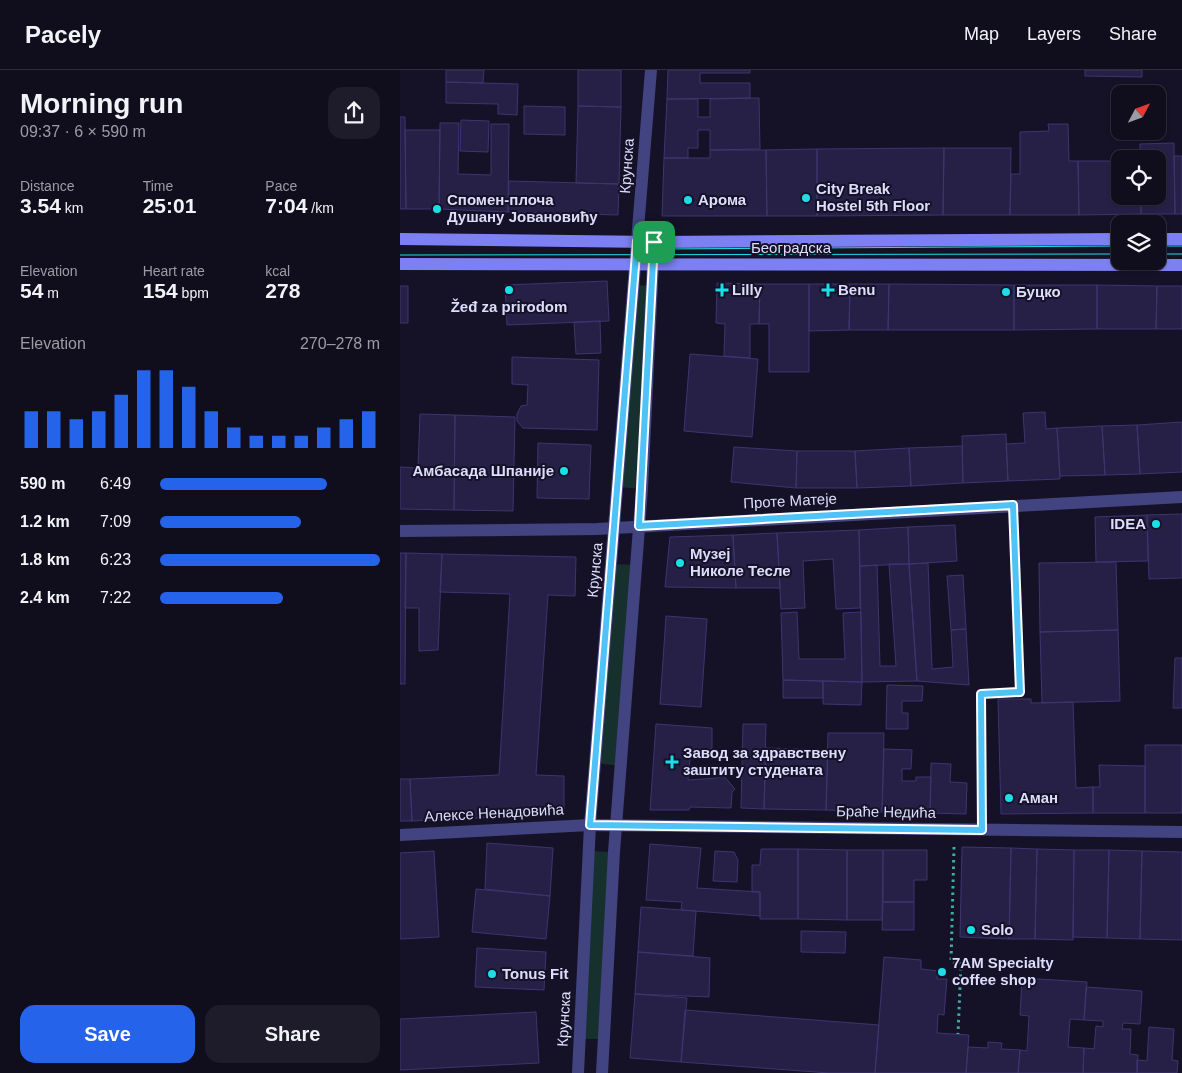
<!DOCTYPE html>
<html lang="en">
<head>
<meta charset="utf-8">
<style>
  body { margin:0; font-family:Arial,sans-serif; background:#1e1c2a; color:#f1f3f6; height:100vh; display:flex; flex-direction:column; font-size:19px; white-space:nowrap }
  * { box-sizing:border-box; margin:0 }
  p { font-size:16px; color:#9c9ca4 }
  .icon { flex:none; width:28px; height:28px; fill:none; stroke:currentColor; stroke-width:2; stroke-linecap:round; stroke-linejoin:round }
  .map { position:relative; flex:1; overflow:hidden }
  .panel { display:flex; flex-direction:column; background:#100e1d; width:400px }
  .panel>* { flex:none }
  .needle { width:32px; rotate:49deg }
  .fabs { position:absolute; left:711px; top:15px; display:grid; gap:10px }
  .fabs a { display:grid; place-items:center; width:55px; height:55px; border-radius:10px; background:#100e1d; box-shadow:0 1px 4px #0004,0 0 0 1px #302e3b; font-size:25px }
  .pin { position:absolute; display:grid; place-items:center; width:42px; height:42px; color:#fff; margin:-21px; border-radius:10px; box-shadow:0 2px 8px #0006 }
  .round { display:grid; place-items:center; flex:none; width:52px; height:52px; border-radius:15px; background:#1e1c2a }
  .overview { display:flex; align-items:center; justify-content:space-between; height:85px; padding:0 20px }
  h1 { font-size:28px; font-weight:600; line-height:38px }
  .stats { display:grid; grid-template-columns:repeat(3,1fr); gap:8px; height:85px; padding:5px 20px }
  .stats div { display:grid; align-content:center }
  .stats b { font-size:21px; font-weight:600 }
  .stats small { font-size:14px; font-weight:400 }
  .stats p { font-size:14px }
  .chart { height:140px; padding:10px 20px }
  .chart p { display:flex; justify-content:space-between }
  .chart svg { width:100%; height:90px; margin-top:5px; stroke:#2563eb; stroke-width:6 }
  .action { display:flex; gap:10px; margin-top:auto; padding:10px 20px }
  .action a { flex:1; height:58px; border-radius:15px; background:#2563eb; color:#fff; font-size:20px; font-weight:600; line-height:58px; text-align:center }
  .action a+a { background:#1e1c2a; color:#f1f3f6 }
  ul { padding:0 20px; list-style:none; font-size:16px }
  li { display:grid; grid-template-columns:80px 60px 1fr; align-items:center; height:38px }
  li i { height:12px; border-radius:6px; background:#2563eb }
  header { display:flex; align-items:center; gap:30px; box-sizing:border-box; height:70px; padding:0 25px; background:#100e1d; border-bottom:1px solid #302e3b }
  header strong { font-size:24px }
  nav { display:flex; gap:28px; margin-inline-start:auto; font-size:18px }
  main { display:flex; flex:1; min-height:0 }
  .map>svg:first-child { display:block }
  .green { fill:#16302e }
  .building { fill:#262046; stroke:#3d3570 }
  .lines { fill:none; stroke-linecap:round; stroke-linejoin:round }
  .path { stroke:#3cafa2; stroke-width:3; stroke-dasharray:2.5 4; stroke-linecap:butt }
  .minor { stroke:#424381; stroke-width:12 }
  .tertiary { stroke:#424381; stroke-width:12 }
  .secondary { stroke:#7c80f2; stroke-width:12 }
  .tram { stroke:#1bdfe8; stroke-width:1 }
  .route-casing { stroke:#fff; stroke-width:10 }
  .route { stroke:#4fc3f7; stroke-width:6 }
  .poi-dot { fill:#1bdfe8; stroke:#151227; stroke-width:2 }
  .labels { text-anchor:middle; stroke-width:4; stroke-linejoin:round; paint-order:stroke }
  .street-label { font-size:15px; fill:#dedcfc; stroke:#151227 }
  .poi-label { font-size:15px; font-weight:bold; fill:#dedcfc; stroke:#151227; text-anchor:start }
</style>
</head>
<body>
<header>
<strong>Pacely</strong>
<nav><a>Map</a><a>Layers</a><a>Share</a></nav>
</header>
<main>
<section class="panel">
<div class="overview"><div><h1>Morning run</h1><p>09:37 · 6 × 590 m</p></div><a class="round"><svg class="icon" aria-label="share" viewBox="0 0 24 24"><path d="M12 15V3M7 8l5-5 5 5M5 13v7h14v-7"/></svg></a></div>
<div class="stats">
<div><p>Distance</p><b>3.54<small> km</small></b></div>
<div><p>Time</p><b>25:01</b></div>
<div><p>Pace</p><b>7:04<small> /km</small></b></div>
</div>
<div class="stats">
<div><p>Elevation</p><b>54<small> m</small></b></div>
<div><p>Heart rate</p><b>154<small> bpm</small></b></div>
<div><p>kcal</p><b>278</b></div>
</div>
<div class="chart"><p><span>Elevation</span>270–278 m</p>
<svg viewBox="0 0 160 44" preserveAspectRatio="none"><path d="M5 44V26M15 44V26M25 44V30M35 44V26M45 44V18M55 44V6M65 44V6M75 44V14M85 44V26M95 44V34M105 44V38M115 44V38M125 44V38M135 44V34M145 44V30M155 44V26"/></svg>
</div>
<ul>
<li><b>590 m</b>6:49<i style="width:76%"></i></li>
<li><b>1.2 km</b>7:09<i style="width:64%"></i></li>
<li><b>1.8 km</b>6:23<i style="width:100%"></i></li>
<li><b>2.4 km</b>7:22<i style="width:56%"></i></li>
</ul>
<div class="action"><a>Save</a><a>Share</a></div>
</section>
<div class="map">
<svg width="782" height="1003" viewBox="0 0 782 1003">
  <rect width="100%" height="100%" fill="#151227"/>
  <path class="green" d="M232,215l21,1 -11,203 -24,-2z
    M211,494l26,1 -16,201 -26,-3z
    M189,781l25,1 -10,187h-24z"/>
  <path class="building" d="M46,0h38l-1,13 -37,-1z
    M178,0h43v37l-43,-1z
    M268,0h82v3h-50v10h50v15l-83,1z
    M685,0h57v7l-57,-1z
    M46,12l72,2 -1,31 -19,-1v-10l-52,-1z
    M359,28l1,51 -50,1v-20h-12v18h-10v10h-24l3,-59h31v18h12v-18z
    M124,36l41,1v28l-41,-1z
    M178,36l43,1 -2,77 -43,-1z
    M0,47h5l1,92h-6z
    M61,50l28,1 -1,31 -28,-1z
    M40,53h19l-1,51 33,1v-51h18l-1,88 -69,-3z
    M648,54h20l1,37h9l1,54h-69l1,-41h9v-42l29,-1z
    M5,60h35l-1,79h-33z
    M774,73l1,71h-34v-18h17v-37h-18v-15z
    M544,78l-1,67 -126,1v-67z
    M544,78h67l-1,67h-67z
    M417,79v67h-50l-1,-66z
    M310,80h56l1,66h-105l2,-58h46z
    M774,86h8v58h-7z
    M678,91h42v35h21v18l-62,1z
    M109,111l110,3 -1,31 -110,-3z
    M207,211l2,40 -102,4 -2,-40z
    M317,213l43,1 -1,40h-9v34l-26,-2 1,-32 -9,-1z
    M360,214h49v88h-40v-48h-10z
    M409,214h41l-1,46 -40,1z
    M450,214h39l-1,46h-39z
    M489,214l125,1v45h-126z
    M614,215h83v44l-83,1z
    M697,215l60,1 -1,43h-59z
    M0,216h8v37h-8z
    M757,216h25v43h-26z
    M200,251l1,32 -25,1 -2,-32z
    M290,284l68,5 -6,78 -68,-6z
    M112,287l87,3 -2,70 -74,-2 -6,-7v-7l4,-8 6,-1 1,-20 -16,-1z
    M645,342l1,17 11,-1 3,51 -52,2 -2,-37 19,-1 -2,-30z
    M20,344l35,1 -1,95 -54,-1v-42l18,1z
    M55,345l60,2 -2,94 -59,-1z
    M782,352v50l-42,2 -3,-49z
    M737,355l3,49 -35,1 -3,-49z
    M702,356l3,49 -45,1 -3,-48z
    M606,364l2,47 -45,2 -1,-47z
    M138,373l53,2 -2,54 -52,-1z
    M562,376l1,37 -52,3 -2,-38z
    M334,377l63,4 -1,37 -65,-6z
    M509,378l2,38 -54,2 -2,-37z
    M397,381h58l2,37h-61z
    M782,444v64l-33,1 -2,-64z
    M747,445l1,46 -52,1 -1,-45z
    M555,455l2,36 -48,3 -1,-37z
    M508,457l1,37 -49,2 -1,-36z
    M459,460l1,78 -24,1 -3,-50 -30,2 2,47 -24,1 -4,-76z
    M377,463l3,55h-44l-3,-53z
    M333,465l3,53 -71,-1 5,-50z
    M0,483h6l-1,131h-5z
    M6,483l36,1 -4,96 -19,1v-43h-14z
    M42,484l134,3 -1,39 -27,-1 -12,180 28,1v38l-152,7 -2,-42 89,-4 11,-181 -70,-2z
    M716,492l2,68 -78,2 -1,-69z
    M528,493l4,106 21,-2 -2,-37 15,-1 3,56 -52,-4 -8,-117z
    M489,494h20l8,117 -55,1 -2,-116 17,-1 3,101h16z
    M563,505l3,54 -15,1 -4,-54z
    M397,542l2,47h46l-2,-46 18,-1 1,70 -79,-2 -2,-67z
    M266,546l41,3 -6,88 -41,-3z
    M718,560l2,71 -78,2 -2,-71z
    M775,588h7v50h-9z
    M383,610l40,1v17h-40z
    M423,611l39,1 -1,23 -38,-1z
    M487,615l36,1 -1,15h-20v12h6v16h-22z
    M598,629h33v4l42,-1 3,86 17,-1v26l-92,1z
    M256,654l56,4v21h-21l-3,31 30,-2 4,-4 13,15 -3,3 -1,16 -41,-1 -1,3h-39z
    M343,654h23l-2,85 -23,-1z
    M428,663h56l-2,79 -56,-2z
    M745,675h37v68h-37z
    M366,678l62,2 -2,60 -62,-1z
    M484,679l28,1 -1,19h-9v12h14v-4h15l-1,36 -48,-1z
    M531,693l20,1 -1,18 17,1 -1,31 -36,-1z
    M699,695l46,1v47h-52v-26h7z
    M0,709h10l2,42h-12z
    M87,773l66,5 -3,48 -65,-7z
    M250,774l51,4 -4,40 63,4v24l-79,-6 1,-8 -36,-2z
    M562,777l49,1 -2,91 -49,-2z
    M611,778l26,1 -2,90h-26z
    M361,779h37v70h-38v-27h-8v-27h8z
    M398,779l49,1v70l-49,-1z
    M637,779l37,1 -1,90 -38,-1z
    M447,780h36l-1,70h-35z
    M483,780h44v30h-13v22h-31z
    M674,780h35l-2,88 -34,-1z
    M709,780l33,1 -2,88 -33,-1z
    M34,781l5,86 -39,2v-86z
    M315,781l19,1 4,8 -1,22 -24,-1z
    M742,781l40,1v88l-42,-1z
    M76,819l74,7 -4,43 -74,-7z
    M483,832h31v28h-32z
    M241,837l55,4 -3,45 -55,-4z
    M401,861l45,1 -1,21 -44,-1z
    M77,878l69,4 -2,38 -69,-3z
    M238,882l72,6 -1,39 -74,-3z
    M484,887l37,3v9l17,2 -1,8h10l-3,36 -6,-1 -1,19 32,2 -3,38h-91z
    M622,908l65,4 -3,38 -14,-1 -2,28 16,1 -1,25h-65l2,-23 7,1 2,-35 -9,-1z
    M686,917l56,4 -2,33 -17,-1 -1,6h9l-1,25 8,1 -1,18h-54l1,-25 10,1 2,-23 7,1v-6l-19,-1z
    M235,924l52,4 -6,64 -51,-4z
    M285,940l194,15 -4,48h-46l-148,-11z
    M136,942l3,51 -139,7v-51z
    M749,957l25,2 -2,31 6,1 -1,12h-40v-13l10,1z
    M588,972l14,1 -1,6 19,1 -2,23h-52l2,-26 20,1z"/>
  <g class="lines">
    <path class="path" d="M582,744l-1,-120 39,-2 -6,-169
      M554,777l-3,115 10,1 -3,71"/>
    <path class="minor" d="M237,171l14,-171
      M0,461l197,-2 585,-32
      M0,765l190,-10 592,7"/>
    <path class="tertiary" d="M178,1003l12,-248 47,-584
      M202,1003l12,-221 28,-363 12,-247"/>
    <path class="secondary" d="M0,169l254,3 466,-3
      M758,169h24
      M0,194l782,1"/>
    <path class="tram" d="M758,176h24
      M260,179l460,-3
      M758,184h24
      M0,185l720,-1"/>
  </g>
  <g class="lines">
    <defs>
      <path id="route" d="M237,171l17,1 -15,284 374,-21 7,187 -39,2 1,136 -392,-5z"/>
    </defs>
    <use href="#route" class="route-casing"/>
    <use href="#route" class="route"/>
  </g>
  <g class="poi-dot">
    <circle cx="406" cy="128" r="5"/>
    <circle cx="288" cy="130" r="5"/>
    <circle cx="37" cy="139" r="5"/>
    <circle cx="109" cy="220" r="5"/>
    <path d="M319.5 212.5h5v5h5v5h-5v5h-5v-5h-5v-5h5z"/>
    <path d="M425.5 212.5h5v5h5v5h-5v5h-5v-5h-5v-5h5z"/>
    <circle cx="606" cy="222" r="5"/>
    <circle cx="164" cy="401" r="5"/>
    <circle cx="756" cy="454" r="5"/>
    <circle cx="280" cy="493" r="5"/>
    <path d="M269.5 684.5h5v5h5v5h-5v5h-5v-5h-5v-5h5z"/>
    <circle cx="609" cy="728" r="5"/>
    <circle cx="571" cy="860" r="5"/>
    <circle cx="542" cy="902" r="5"/>
    <circle cx="92" cy="904" r="5"/>
  </g>
  <g class="labels">
    <g class="street-label">
      <text transform="translate(227 96) rotate(-86)" y="5">Крунска</text>
      <text x="391" y="183">Београдска</text>
      <text transform="translate(390 431) rotate(-3)" y="5">Проте Матеје</text>
      <text transform="translate(195 500) rotate(-85)" y="5">Крунска</text>
      <text transform="translate(486 742) rotate(1)" y="5">Браће Недића</text>
      <text transform="translate(94 743) rotate(-3)" y="5">Алексе Ненадовића</text>
      <text transform="translate(164 949) rotate(-87)" y="5">Крунска</text>
    </g>
    <g class="poi-label">
      <text x="416" y="124">City Break<tspan x="416" dy="17">Hostel 5th Floor</tspan></text>
      <text x="47" y="135">Спомен-плоча<tspan x="47" dy="17">Душану Јовановићу</tspan></text>
      <text x="298" y="135">Арома</text>
      <text x="332" y="225">Lilly</text>
      <text x="438" y="225">Benu</text>
      <text x="616" y="227">Буцко</text>
      <text x="109" y="242" text-anchor="middle">Žeđ za prirodom</text>
      <text x="154" y="406" text-anchor="end">Амбасада Шпаније</text>
      <text x="746" y="459" text-anchor="end">IDEA</text>
      <text x="290" y="489">Музеј<tspan x="290" dy="17">Николе Тесле</tspan></text>
      <text x="283" y="688">Завод за здравствену<tspan x="283" dy="17">заштиту студената</tspan></text>
      <text x="619" y="733">Аман</text>
      <text x="581" y="865">Solo</text>
      <text x="552" y="898">7AM Specialty<tspan x="552" dy="17">coffee shop</tspan></text>
      <text x="102" y="909">Tonus Fit</text>
    </g>
  </g>
</svg>
<div class="fabs">
<a><svg class="needle" viewBox="-14 -14 28 28"><path d="M0-13l5 13h-10z" fill="#e53935"/><path d="M0 13l5-13h-10z" fill="#9c9ca4"/></svg></a>
<a><svg class="icon" aria-label="locate" viewBox="0 0 24 24"><circle cx="12" cy="12" r="6"/><path d="M12 2v4M12 18v4M2 12h4M18 12h4"/></svg></a>
<a><svg class="icon" aria-label="layers" viewBox="0 0 24 24"><path d="M12 4l9 5-9 5-9-5zM3 14l9 5 9-5"/></svg></a>
</div>
<div class="pin" style="left:254px;top:172px;background:#1e9e55"><svg class="icon" aria-label="arrive" viewBox="0 0 24 24"><path d="M6 21V4h12l-3 4 3 4H6"/></svg></div>
</div>
</main>
</body>
</html>
